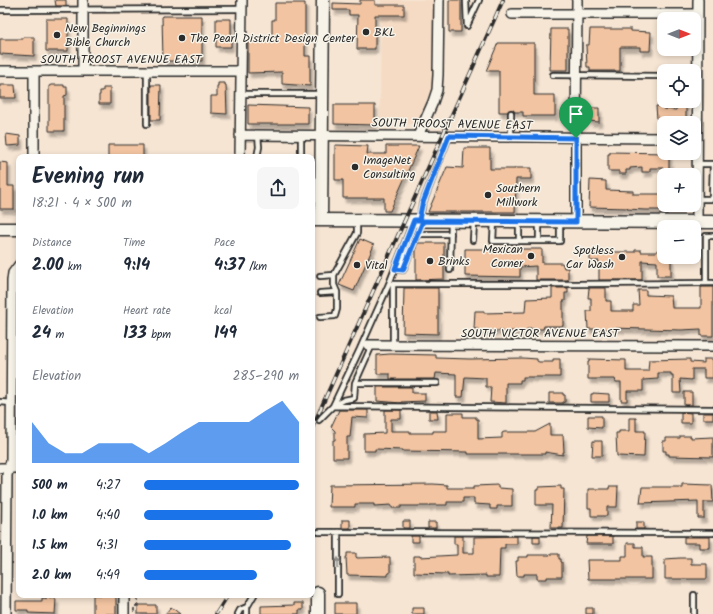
<!DOCTYPE html>
<html lang="en">
<head>
<meta charset="utf-8">
<style>
  body { margin:0; font-family:Kalam,sans-serif; background:#f6f6f7; color:#1f2937; height:100vh; display:flex; flex-direction:column; font-size:15px; white-space:nowrap }
  * { box-sizing:border-box; margin:0 }
  p { font-size:13px; color:#747a83 }
  .icon { flex:none; width:22px; height:22px; fill:none; stroke:currentColor; stroke-width:2; stroke-linecap:round; stroke-linejoin:round }
  .map { position:relative; flex:1; overflow:hidden }
  .drawer { position:absolute; left:16px; top:154px; width:299px; height:444px; display:flex; flex-direction:column; background:#fff; border-radius:8px; box-shadow:0 2px 6px #0003 }
  .drawer>* { flex:none }
  .needle { width:26px; rotate:90deg }
  .buttons { position:absolute; left:657px; top:12px; display:grid; gap:8px }
  .buttons a { display:grid; place-items:center; width:44px; height:44px; border-radius:8px; background:#fff; box-shadow:0 2px 6px #0003; font-size:20px }
  .pin { position:absolute; display:grid; place-items:center; width:34px; height:34px; color:#fff; margin:-41px -17px; border-radius:50% 50% 50% 0; rotate:-45deg; box-shadow:0 0 4px #0007 }
  .pin .icon { rotate:45deg }
  .round { display:grid; place-items:center; flex:none; width:42px; height:42px; border-radius:8px; background:#f6f6f7 }
  .headline { display:flex; align-items:center; justify-content:space-between; height:68px; padding:0 16px }
  h1 { font-size:22px; font-weight:700; line-height:30px }
  .metrics { display:grid; grid-template-columns:repeat(3,1fr); gap:6px; height:68px; padding:4px 16px }
  .metrics div { display:grid; align-content:center }
  .metrics b { font-size:17px; font-weight:700 }
  .metrics small { font-size:11px; font-weight:400 }
  .metrics p { font-size:11px }
  .chart { height:112px; padding:8px 16px }
  .chart p { display:flex; justify-content:space-between }
  .chart svg { width:100%; height:72px; margin-top:4px; fill:#1a73e8; opacity:.7 }
  ul { padding:0 16px; list-style:none; font-size:13px }
  li { display:grid; grid-template-columns:64px 48px 1fr; align-items:center; height:30px }
  li i { height:10px; border-radius:5px; background:#1a73e8 }
  .map>svg:first-child { display:block }
  .built { fill:#f5dbc4 }
  .building { fill:#f2c4a1; stroke:#2b2b2b; filter:url(#shadow) }
  .lines { fill:none; stroke-linecap:round; stroke-linejoin:round }
  .lane-casing { stroke:#2b2b2b; stroke-width:8 }
  .street-casing { stroke:#2b2b2b; stroke-width:12 }
  .secondary-casing { stroke:#2b2b2b; stroke-width:15 }
  .path { stroke:#2b2b2b; stroke-width:1.5; stroke-dasharray:4 3; stroke-linecap:butt }
  .lane { stroke:#f7f3e8; stroke-width:4.5 }
  .street { stroke:#f7f3e8; stroke-width:9 }
  .secondary { stroke:#f7f3e8; stroke-width:12 }
  .rail-casing { stroke:#2b2b2b; stroke-width:4 }
  .rail { stroke:#f7f3e8; stroke-width:2.5; stroke-dasharray:8; stroke-linecap:butt }
  .oneway { fill:#918f8a }
  .route-casing { stroke:#fff; stroke-width:8 }
  .route { stroke:#1a73e8; stroke-width:5 }
  .poi-dot { fill:#2b2b2b; stroke:#f7f3e8; stroke-width:1.5 }
  .labels { text-anchor:middle; stroke-width:3; stroke-linejoin:round; paint-order:stroke }
  .poi-label { font-size:12px; fill:#2b2b2b; stroke:#f7f3e8; text-anchor:start }
  .street-label { font-size:12px; fill:#2b2b2b; stroke:#f7f3e8 }
</style>
</head>
<body>
<div class="map">
<svg width="713" height="614" viewBox="0 0 713 614">
  <defs>
    <filter id="shadow"><feDropShadow dx="2.5" dy="4.5" stdDeviation="1" flood-color="#0004"/></filter>
  </defs>
  <rect width="100%" height="100%" fill="#f6e5d3"/>
  <filter id="ink" filterUnits="userSpaceOnUse"><feTurbulence type="fractalNoise" baseFrequency=".025" numOctaves="2"/><feDisplacementMap in="SourceGraphic" scale="8" xChannelSelector="R" yChannelSelector="G"/><feConvolveMatrix kernelMatrix="1 2 1 2 8 2 1 2 1" color-interpolation-filters="sRGB"/></filter>
  <g filter="url(#ink)">
    <path class="built" d="M381,0h53l-1,84 -16,40h-37z"/>
    <path class="building" d="M55,0h11v6h-10z
      M360,0h15v5h29v10h-29v34h-18l1,-34h-9v-5h-16v-7l27,1z
      M449,0h12v32h-12z
      M275,3h30v53h5v30l-28,-2v-12l-34,1v-35h24v-18h3z
      M162,16h40v45h-39z
      M46,19h22v32h-22z
      M216,19h15v28h-15z
      M551,29h17v41h-18z
      M590,29h41v2l20,1 -1,19h-10v-4h-20v24h-30v-4h-3l-1,-22h3z
      M23,37h11v19l-34,-2v-15h23z
      M498,43h36v52h21v21h-32v-4h-8l-4,-3 -3,3h-9v-41h-13z
      M218,83h7v2h1l1,29 -16,-1v-17h6v-10h1z
      M0,85h15l1,13h-16z
      M51,85h13v2h3v8l-3,1v35h-15v-45z
      M151,85h10l-1,35h-9z
      M103,88h7v16h-11v-9h1v-4h3z
      M677,104h9v16h-1v3l-25,-1v-3h-3l-1,-13h8v3l12,1z
      M248,105l60,2v17h-60z
      M334,105h41v20l-41,-1z
      M589,108h10v14l-10,-1z
      M6,134l14,2v9l-13,1z
      M108,145h35v12h-35z
      M335,145l33,1 -1,8h19v-8h33l-29,65h-6v-13h-41v-18h-8z
      M464,148h26v21h25v-1h16v11h-15l-1,33h-87l19,-45 16,1z
      M610,152l57,1v2h2v19h-6v-6h-13v4h-8v-5l-12,1v2h-4v4h-7v-3h-11v-17h2z
      M0,162l8,1v23h6v23h-14z
      M590,180l16,1v9l27,1v3h31v16h-19l-18,-1 1,-1 -39,-1z
      M360,239l14,6 -20,46 -15,-6z
      M418,243h26v36l-28,1v-33z
      M465,249h77v14h20l2,5h4v12h-32v-14l-16,1v10l-55,-1z
      M635,250h6v2h16v-2h7v7h7v19h-14v-14l-15,-1v19h-43v-19h-9v-9h45z
      M701,287h12v49h-12v-7l-20,1 -70,-2v1h-23l-1,-18h4v-13h-3l1,-10h17v13h5v10h22v-6h6l-1,-15h8v5l25,1 1,12h29z
      M404,288h34v46l-35,-1z
      M552,288h16v5h-3v8h-2v25h-19l-1,3h-16v3l-16,-1v2h-8v-2h-25v-2h-4l1,-18h9v2l41,-1 1,-13 26,-1z
      M390,354l46,1v3l34,1 53,-1 14,1v2l2,1h14v-3h7v18h-37v3h-3v3h-14v20l-16,-1 1,-15h-5v-9l-21,-1 -2,20h-7v-23l-20,-1 -1,6h-45v-5h-13v-19z
      M589,359l37,1v11h22l1,-11 41,-1v3l14,1v-4h9v19h-9v-9h-12v11l-12,-1 1,14h-8v-18h-2v-2h-13v6l-15,1v11h-16v10h-6v-19h-5l-1,-3h-27v-17h1z
      M377,387h35v6h13v8l-24,1v1l-24,-2z
      M684,392h8v13h-8z
      M549,393h14v2h2v7h-2v1h-14z
      M593,393l16,1v8h-18v-8h2z
      M339,410h29v8l-16,-1 -2,20h-3v21h-14v-18h2v-9l-4,-4z
      M385,410h16v9h-10v12h19v2h23v-2h14v-18h16v4h13v2h2v20l24,-1v-5l2,-1h31l15,-8v11h13l1,17h-1v3l-18,-3v2h-77v-2l-65,-1v-1l-28,-1v2h-11v-17l21,-1z
      M429,411h8l1,8h-9z
      M681,412l10,1v10h-10z
      M703,413h10v6h-10z
      M588,416h14v12l-14,-1z
      M629,418h7v13h9l-1,26 -27,-1 -1,-23h3v-2h10z
      M680,436h11v2l22,-1v20l-44,-1v-2h-3v-3h-3v-10h3v-3h14z
      M593,441h9v15h-10z
      M433,484l14,1v3h27v-2l24,-1v3l14,1v17h-15v3h-7v-4l-16,-1v-6h-11v4h-16v3h-17v1h-29v2h-9v-3l-18,1v-2h-19v3h-26l1,-22z
      M682,484l30,1 1,17h-9v16h-6v-17l-58,2 2,-16h40z
      M561,486v3h3l-1,39h-12l1,-23h-16v-15h3v-3z
      M609,487h9l-1,20h-10v9h-16v-8h-3v-19h21z
      M342,520h8v8h-8z
      M403,521h7v7h-7z
      M428,522h8v6h-8z
      M636,522h8v7h-8z
      M411,536h8v6h-8z
      M454,536h9v17h11v-16l43,-1v8h-12v4h-5l-1,29h-13v-2l-38,1v-2l-34,-1v-17h6v1l37,-2v-11h-3z
      M533,536h7v7h-7z
      M587,536h26v8h-27z
      M684,537h26v11h-11v-5h-15z
      M627,543h8v4h8v10h9v22h-64l-1,-19h35v-4h5z
      M347,553h9v4l1,1 33,-1v16h-2v3l-41,-1 -1,-18h1z
      M550,554h9v5h2v3h1v15h-15v2h-10v-5h-13v2h-7l-1,-15h2v-4h10v-2h22z
      M680,558h11v6h16v15h-42v-20z
      M93,595h23v19h-23z
      M42,598l14,1 -1,15 -27,-1v-3h-12v-9h26z
      M294,603h9v7h-4v4h-38v-8l33,-1z
      M335,603h21v11h-21z
      M138,605h18v9h-18z
      M171,607l9,7h-15z
      M412,608h12v6h-12z
      M586,608h7v6h-7z"/>
    <g class="lines">
      <defs>
        <path id="lane" d="M466,0l1,26 12,-26
          M0,10l242,-1
          M553,75l111,1
          M241,94h81
          M147,124v-54
          M301,135v22
          M511,137v-24
          M257,157l2,-10 -1,-12
          M697,164h16
          M697,199h14l1,-2 1,-33
          M420,219l2,-14 27,-69
          M494,221l-1,20h67v-19
          M519,222v19
          M417,234h34
          M473,240l1,-18
          M539,241v-19
          M395,269l8,1 19,-48
          M450,270l1,-49
          M320,276l14,-1
          M706,283v-47h7
          M389,284h188l136,-1
          M320,293l17,-1
          M320,317l15,-1 2,-7v-17l-3,-7v-10l23,-42v-11
          M393,345v-61
          M355,383h82
          M0,402l12,1
          M335,405l9,-5 10,-2 1,-15 17,-38
          M333,406l380,3
          M319,420l14,-14 27,-57 29,-65 24,-62
          M319,532l394,1
          M338,532v62
          M238,614l2,-4 7,-3 7,-12
          M247,614v-7
          M694,614v-19"/>
        <path id="street" d="M512,14h186
          M0,71h241
          M83,71v-71
          M240,135l424,3
          M418,136l15,-34 4,-12 1,-15 1,-75
          M34,157v-86
          M240,157l2,-157
          M576,222v-85l1,-137
          M697,222l1,-222
          M368,345l345,1
          M0,468h19
          M6,614l1,-139 4,-14 1,-180 1,-8 6,-8
          M124,614v-19"/>
        <path id="secondary" d="M312,220l401,2
          M321,220l2,-220
          M0,229h19
          M318,614v-21"/>
      </defs>
      <use href="#lane" class="lane-casing"/>
      <use href="#street" class="street-casing"/>
      <use href="#secondary" class="secondary-casing"/>
      <path class="path" d="M133,611h1v-5h3v-11"/>
      <use href="#lane" class="lane"/>
      <use href="#street" class="street"/>
      <use href="#secondary" class="secondary"/>
      <defs>
        <path id="rail" d="M312,428l191,-428
          M216,614l12,-19"/>
      </defs>
      <use href="#rail" class="rail-casing"/>
      <use href="#rail" class="rail"/>
    </g>
    <defs><path id="oneway-solid" d="M-6-.8H1V-3.2L6.5 0L1 3.2V.8H-6Z"/></defs>
    <use class="oneway" href="#oneway-solid" transform="translate(338 563) rotate(-90)"/>
  </g>
  <g class="lines" filter="url(#ink)">
    <defs>
      <path id="route" d="M449,136l127,2v84l-153,-1 -20,49 -8,-1 19,-49h5l3,-15z"/>
    </defs>
    <use href="#route" class="route-casing"/>
    <use href="#route" class="route"/>
  </g>
  <g class="poi-dot">
    <circle cx="366" cy="32" r="4"/>
    <circle cx="57" cy="35" r="4"/>
    <circle cx="182" cy="38" r="4"/>
    <circle cx="355" cy="167" r="4"/>
    <circle cx="488" cy="195" r="4"/>
    <circle cx="531" cy="256" r="4"/>
    <circle cx="622" cy="257" r="4"/>
    <circle cx="430" cy="261" r="4"/>
    <circle cx="357" cy="265" r="4"/>
  </g>
  <g class="labels">
    <g class="poi-label">
      <text x="65" y="32">New Beginnings<tspan x="65" dy="14">Bible Church</tspan></text>
      <text x="374" y="36">BKL</text>
      <text x="190" y="42">The Pearl District Design Center</text>
      <text x="363" y="164">ImageNet<tspan x="363" dy="14">Consulting</tspan></text>
      <text x="496" y="192">Southern<tspan x="496" dy="14">Millwork</tspan></text>
      <text x="523" y="253" text-anchor="end">Mexican<tspan x="523" dy="14">Corner</tspan></text>
      <text x="614" y="254" text-anchor="end">Spotless<tspan x="614" dy="14">Car Wash</tspan></text>
      <text x="438" y="265">Brinks</text>
      <text x="365" y="269">Vital</text>
    </g>
    <g class="street-label">
      <text x="121" y="63">SOUTH TROOST AVENUE EAST</text>
      <text transform="translate(452 124) rotate(1)" y="4">SOUTH TROOST AVENUE EAST</text>
      <text x="540" y="337">SOUTH VICTOR AVENUE EAST</text>
    </g>
  </g>
</svg>
<div class="buttons">
<a><svg class="needle" viewBox="-14 -14 28 28"><path d="M0-13l5 13h-10z" fill="#e53935"/><path d="M0 13l5-13h-10z" fill="#747a83"/></svg></a>
<a><svg class="icon" aria-label="locate" viewBox="0 0 24 24"><circle cx="12" cy="12" r="6"/><path d="M12 2v4M12 18v4M2 12h4M18 12h4"/></svg></a>
<a><svg class="icon" aria-label="layers" viewBox="0 0 24 24"><path d="M12 4l9 5-9 5-9-5zM3 14l9 5 9-5"/></svg></a>
<a>+</a>
<a>−</a>
</div>
<div class="pin" style="left:576px;top:138px;background:#1e9e55"><svg class="icon" aria-label="arrive" viewBox="0 0 24 24"><path d="M6 21V4h12l-3 4 3 4H6"/></svg></div>
<section class="drawer">
<div class="headline"><div><h1>Evening run</h1><p>18:21 · 4 × 500 m</p></div><a class="round"><svg class="icon" aria-label="share" viewBox="0 0 24 24"><path d="M12 15V3M7 8l5-5 5 5M5 13v7h14v-7"/></svg></a></div>
<div class="metrics">
<div><p>Distance</p><b>2.00<small> km</small></b></div>
<div><p>Time</p><b>9:14</b></div>
<div><p>Pace</p><b>4:37<small> /km</small></b></div>
</div>
<div class="metrics">
<div><p>Elevation</p><b>24<small> m</small></b></div>
<div><p>Heart rate</p><b>133<small> bpm</small></b></div>
<div><p>kcal</p><b>149</b></div>
</div>
<div class="chart"><p><span>Elevation</span>285–290 m</p>
<svg viewBox="0 0 160 44" preserveAspectRatio="none"><path d="M0 44V19L10 32L20 38L30 38L40 32L50 32L60 32L70 38L80 32L90 25L100 19L110 19L120 19L130 19L140 12L150 6L160 19V44z"/></svg>
</div>
<ul>
<li><b>500 m</b>4:27<i style="width:100%"></i></li>
<li><b>1.0 km</b>4:40<i style="width:83%"></i></li>
<li><b>1.5 km</b>4:31<i style="width:95%"></i></li>
<li><b>2.0 km</b>4:49<i style="width:73%"></i></li>
</ul>
</section>
</div>
</body>
</html>
